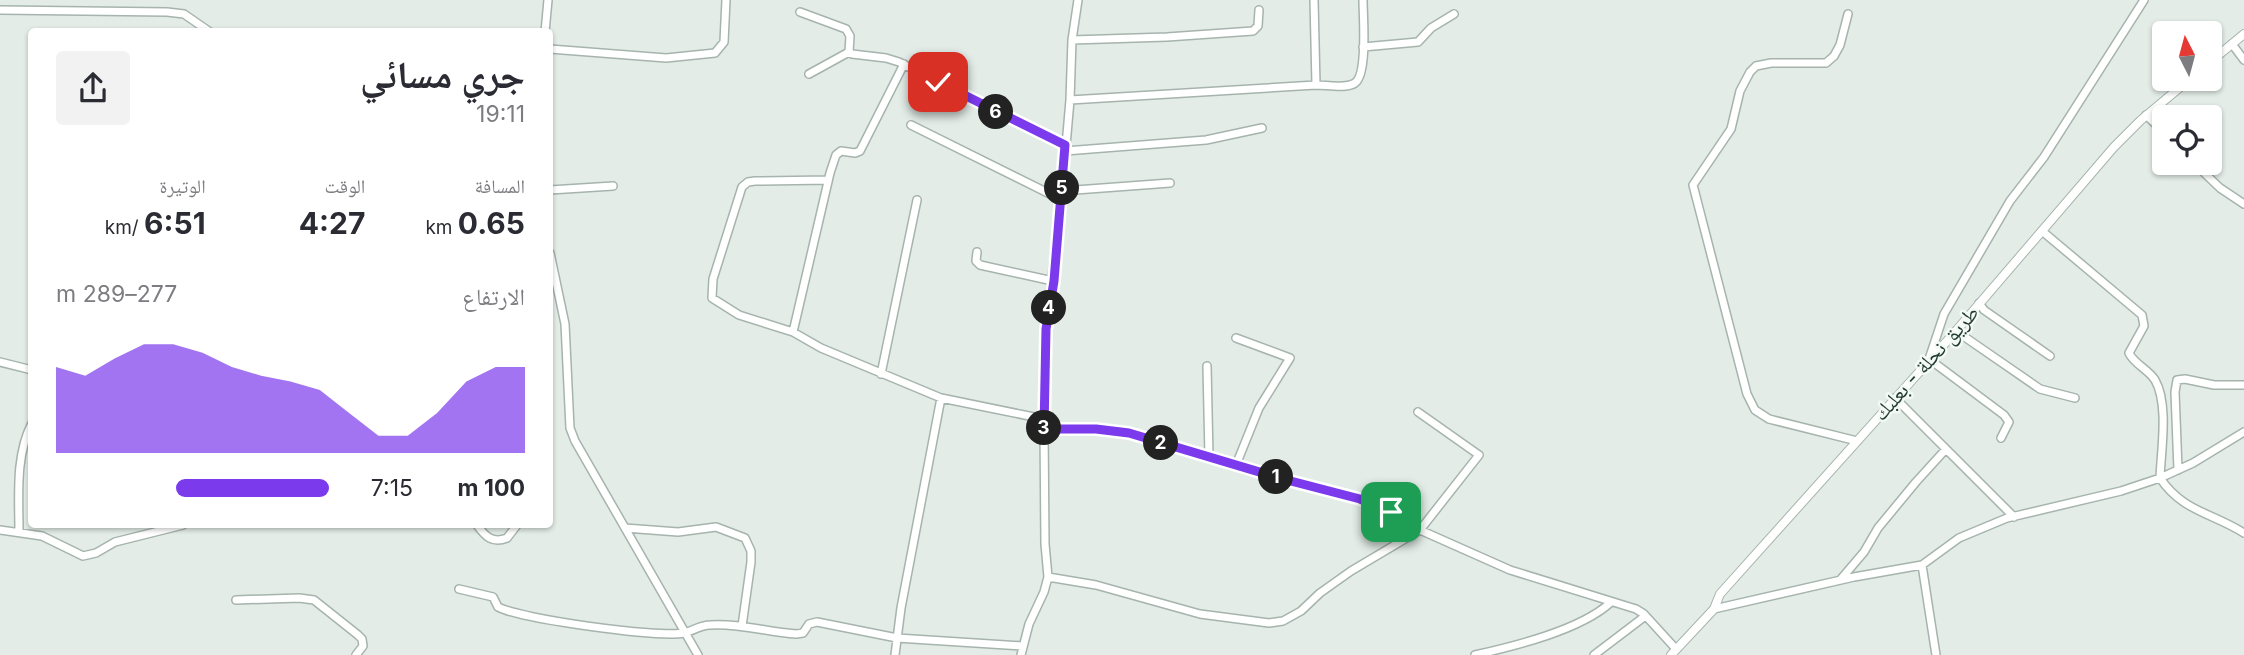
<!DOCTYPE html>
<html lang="ar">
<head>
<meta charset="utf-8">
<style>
  body { margin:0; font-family:Inter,"Noto Naskh Arabic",sans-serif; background:#f2f2f3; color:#2b2b33; direction:rtl; height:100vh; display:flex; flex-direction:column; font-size:26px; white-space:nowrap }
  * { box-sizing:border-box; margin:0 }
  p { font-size:23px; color:#7c7c81 }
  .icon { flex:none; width:38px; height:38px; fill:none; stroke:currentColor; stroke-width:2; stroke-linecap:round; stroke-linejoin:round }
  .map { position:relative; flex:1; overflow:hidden; direction:ltr }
  .panel { position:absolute; left:28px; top:28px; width:525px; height:500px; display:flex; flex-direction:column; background:#fff; border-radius:7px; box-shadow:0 2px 5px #0004; direction:rtl }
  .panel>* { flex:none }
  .needle { width:46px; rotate:354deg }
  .fabs { position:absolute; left:2152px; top:21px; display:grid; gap:14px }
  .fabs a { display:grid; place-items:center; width:70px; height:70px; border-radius:7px; background:#fff; box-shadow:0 2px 5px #0004; font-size:35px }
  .pin { position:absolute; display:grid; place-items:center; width:60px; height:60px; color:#fff; margin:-30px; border-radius:14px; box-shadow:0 4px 10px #0006 }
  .km { position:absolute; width:35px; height:35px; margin:-18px; border-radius:50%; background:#222; color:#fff; font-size:19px; line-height:35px; text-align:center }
  .round { display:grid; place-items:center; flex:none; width:74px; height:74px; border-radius:7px; background:#f2f2f3 }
  .headline { display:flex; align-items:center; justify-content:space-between; height:119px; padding:0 28px }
  h1 { font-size:38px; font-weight:700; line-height:52px }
  .metrics { display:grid; grid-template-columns:repeat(3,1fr); gap:10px; height:119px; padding:7px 28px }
  .metrics div { display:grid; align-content:center }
  .metrics b { font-size:30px; font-weight:700 }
  .metrics small { font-size:19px; font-weight:400 }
  .metrics p { font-size:19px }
  .chart { height:196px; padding:14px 28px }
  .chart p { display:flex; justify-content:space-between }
  .chart svg { width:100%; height:126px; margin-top:7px; fill:#7c3aed; opacity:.7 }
  ul { padding:0 28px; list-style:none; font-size:23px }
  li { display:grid; grid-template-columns:112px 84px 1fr; align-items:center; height:52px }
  li i { height:18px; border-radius:9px; background:#7c3aed }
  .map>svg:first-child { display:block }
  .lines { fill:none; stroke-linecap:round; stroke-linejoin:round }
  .minor-casing { stroke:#a6b4ad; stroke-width:10 }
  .tertiary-casing { stroke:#a6b4ad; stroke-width:10 }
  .minor { stroke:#fff; stroke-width:7 }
  .tertiary { stroke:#fff; stroke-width:8 }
  .route-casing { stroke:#fff; stroke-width:14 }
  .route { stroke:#7c3aed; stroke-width:9 }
  .labels { text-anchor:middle; stroke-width:5; stroke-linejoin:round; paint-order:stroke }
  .street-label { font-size:21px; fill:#233c33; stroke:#f3f9f5 }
</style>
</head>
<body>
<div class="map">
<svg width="2244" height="655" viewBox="0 0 2244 655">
  <rect width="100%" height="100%" fill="#e3ece7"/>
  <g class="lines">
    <defs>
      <path id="minor" d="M1314,0l2,85
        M0,10l167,2 17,2 26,18
        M800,12l46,17 4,7 -1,16 3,2 34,4 13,4 106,55 60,28
        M1848,14l-8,31 -6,11 -8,7h-55l-15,3 -6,6 -10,19 -9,38 -38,56 54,209 8,16 14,9 88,22
        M545,32l3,-32
        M1072,40l95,-3 86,-6 5,-5 1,-16
        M2232,44l12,16
        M1363,47l55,-5 13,-14 23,-14
        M550,49l116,9 49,-5 9,-11 2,-42
        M809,74l40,-22
        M1070,100l246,-15c11,0 30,4 39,-2 13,-9 8,-67 8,-83
        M2146,115l19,18
        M911,125l141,70 9,8
        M1065,151l141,-11 56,-12
        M2194,163l26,25 24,16
        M828,180l-73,1 -7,1 -6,5 -29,92 -1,19 27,17 54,17 28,16 120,50 103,21
        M550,190l63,-4
        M1062,191l108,-8
        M2042,231l100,84 2,11 -15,27c5,11 19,16 26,27 14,24 6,71 5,98l33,-15 51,-31
        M977,252l-1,9 4,4 73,16
        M550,253l15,71 5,104 5,13 123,214
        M1979,303l5,7 66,46
        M1956,331l84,58 35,9
        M793,332l37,-159 6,-18 5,-4 14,2 5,-2 44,-87
        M0,362l32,8
        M1207,366l2,91
        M881,374l36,-174
        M1895,398l119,119
        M1044,429h52l33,5 247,70 44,26 90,40 126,39 8,5 32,35
        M2001,438l8,-16 -5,-7 -75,-56 15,-45 66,-113 34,-44 100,-157
        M1236,465l23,-57 31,-50 -54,-20
        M2178,470l-3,-78 2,-12 8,-1 29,6h30
        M477,525c8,11 15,19 30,13l10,-13
        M625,528l53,4 38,-5 29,11 6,13v11l-9,64
        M0,530l42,6 41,20 13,-3 19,-11 68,-17
        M19,532c0,-36 -4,-76 13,-109
        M1922,565l14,90
        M1048,577l48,8 104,29 69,9 14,-2 18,-10 19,-18 31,-22 69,-41 59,-75 -61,-43
        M1841,579l23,-27 14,-24 38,-46 30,-33
        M459,589l34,8 5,10c23,12 160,31 186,26 9,-2 16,-8 26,-8 29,-2 57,7 86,9l7,-1 6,-9 8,-2 80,16 125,8
        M236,600l63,-2 15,2 44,35 4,4 1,7 -7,9
        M1714,609l140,-32 68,-12 37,-27 48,-20 114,-27 39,-13c22,33 52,35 84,55
        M895,655l6,-47 40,-210
        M1021,655l8,-31 15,-32 4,-15 -3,-33 -1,-115 2,-100 16,-138 8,-91 2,-60 6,-40
        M1475,655c40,-9 105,-25 135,-52
        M1594,655l50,-38"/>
      <path id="tertiary" d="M2210,62l34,-28
        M1671,655l43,-46 6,-15 236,-263 158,-184 27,-27 49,-41"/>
    </defs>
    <use href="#minor" class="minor-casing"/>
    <use href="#tertiary" class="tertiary-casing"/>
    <use href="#minor" class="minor"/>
    <use href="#tertiary" class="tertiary"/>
  </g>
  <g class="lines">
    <defs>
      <path id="route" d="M938,82l127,63 -11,136 -8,48 -2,100h52l33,4 154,46 77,20 31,13"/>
    </defs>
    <use href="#route" class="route-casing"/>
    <use href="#route" class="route"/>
  </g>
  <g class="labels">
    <g class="street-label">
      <text transform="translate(1926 363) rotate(-48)" y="7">طريق نحلة - بعلبك</text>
    </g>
  </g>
</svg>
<div class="fabs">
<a><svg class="needle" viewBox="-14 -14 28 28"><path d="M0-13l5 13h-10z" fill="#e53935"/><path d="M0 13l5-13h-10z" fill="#7c7c81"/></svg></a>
<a><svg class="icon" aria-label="locate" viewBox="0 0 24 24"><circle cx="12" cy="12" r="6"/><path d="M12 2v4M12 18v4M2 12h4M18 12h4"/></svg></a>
</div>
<div class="pin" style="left:1391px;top:512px;background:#1e9e55"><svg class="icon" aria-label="arrive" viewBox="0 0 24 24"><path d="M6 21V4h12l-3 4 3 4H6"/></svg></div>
<div class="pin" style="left:938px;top:82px;background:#d93025"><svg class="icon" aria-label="check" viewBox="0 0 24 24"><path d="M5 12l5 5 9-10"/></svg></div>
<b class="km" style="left:1276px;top:477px">1</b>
<b class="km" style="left:1161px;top:443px">2</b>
<b class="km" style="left:1044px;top:428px">3</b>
<b class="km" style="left:1049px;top:308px">4</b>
<b class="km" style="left:1062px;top:188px">5</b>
<b class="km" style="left:996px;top:112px">6</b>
<section class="panel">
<div class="headline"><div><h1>جري مسائي</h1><p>19:11</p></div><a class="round"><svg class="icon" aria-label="share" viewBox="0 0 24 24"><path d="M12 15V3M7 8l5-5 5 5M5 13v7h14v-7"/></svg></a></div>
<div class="metrics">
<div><p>المسافة</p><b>0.65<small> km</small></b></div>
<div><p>الوقت</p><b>4:27</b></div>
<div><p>الوتيرة</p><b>6:51<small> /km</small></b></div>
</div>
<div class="chart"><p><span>الارتفاع</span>277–289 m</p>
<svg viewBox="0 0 160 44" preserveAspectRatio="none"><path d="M0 44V14L10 17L20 11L30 6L40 6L50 9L60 14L70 17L80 19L90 22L100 30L110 38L120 38L130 30L140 19L150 14L160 14V44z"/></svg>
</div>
<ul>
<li><b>100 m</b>7:15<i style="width:56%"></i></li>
</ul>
</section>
</div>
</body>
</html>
